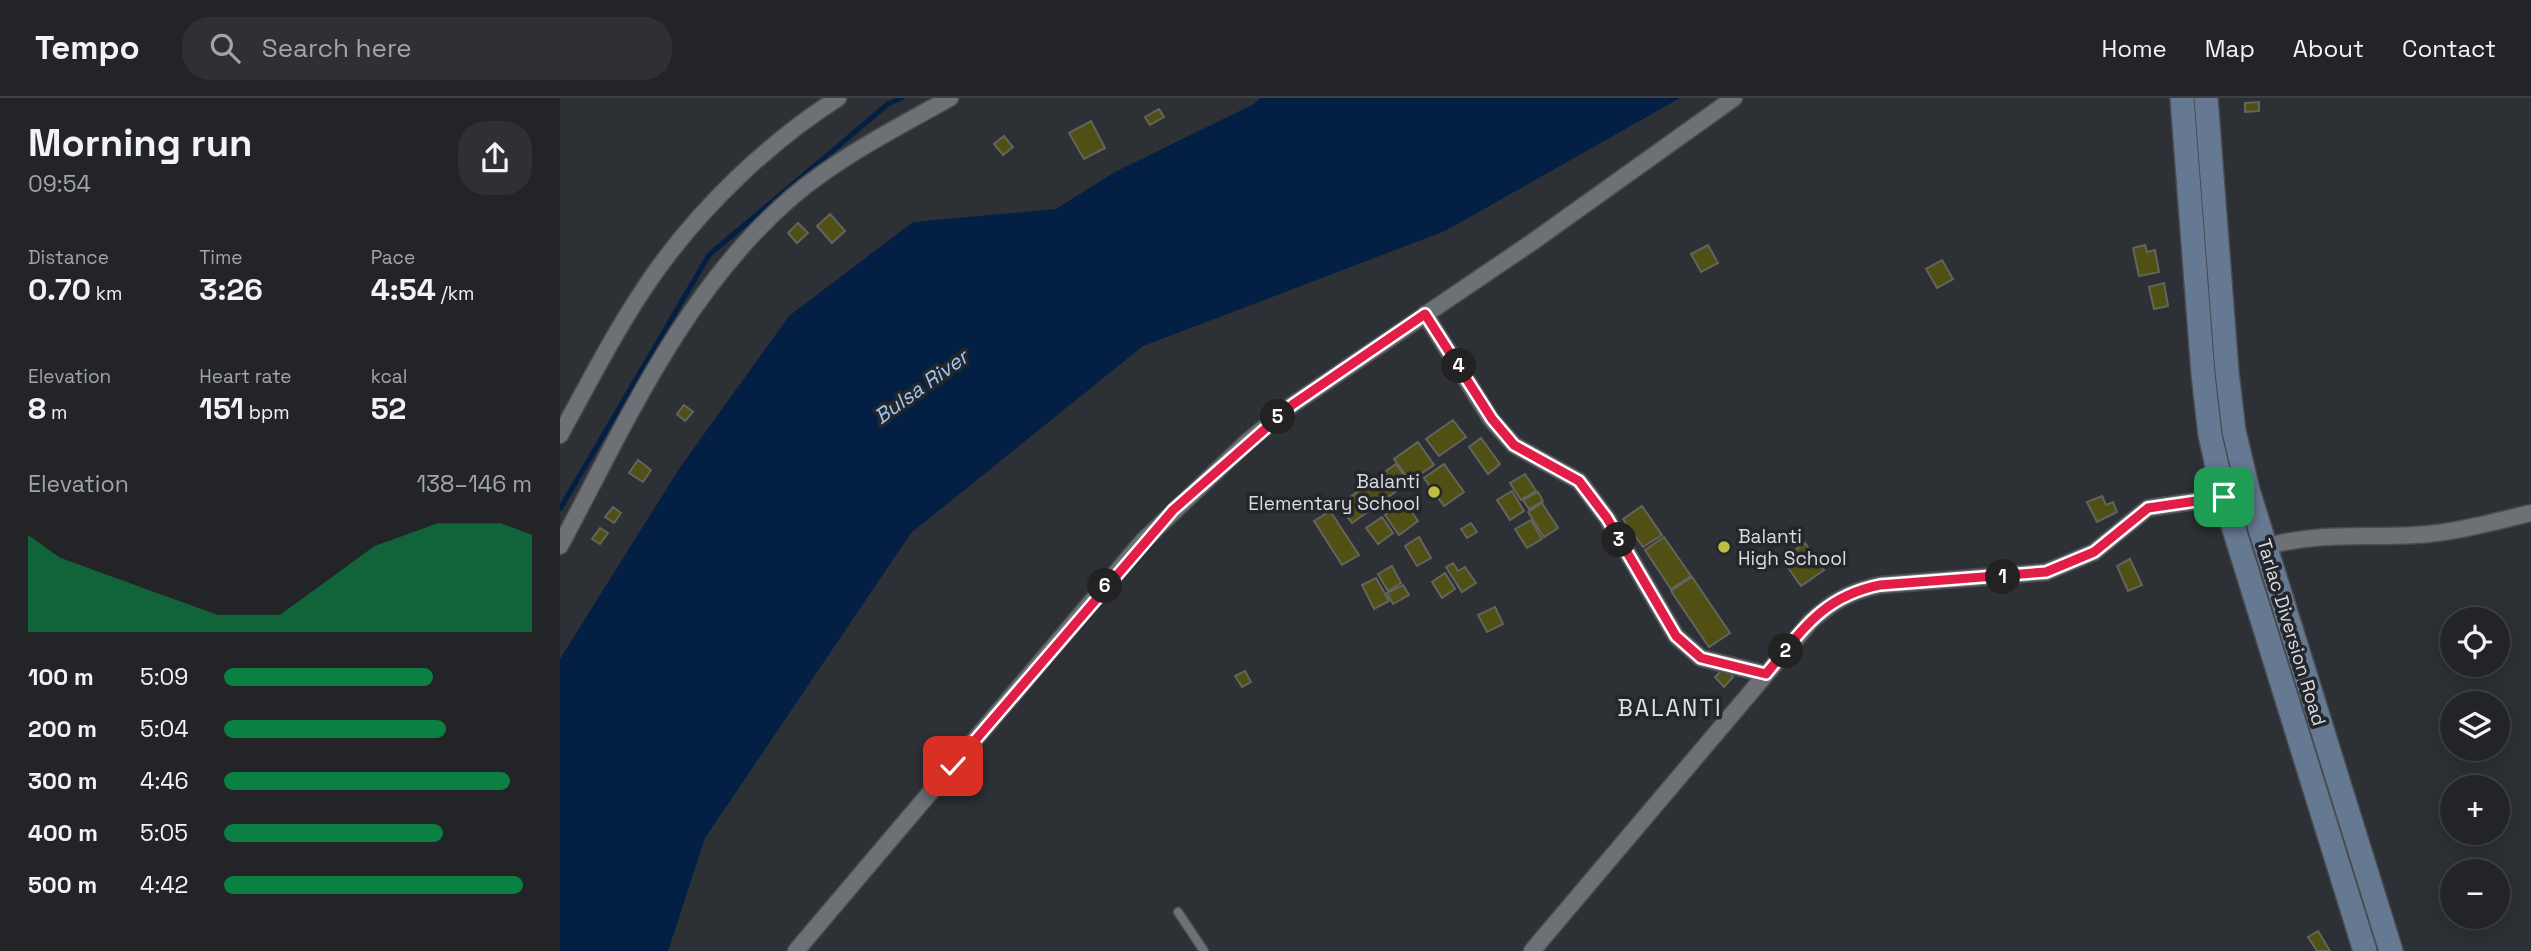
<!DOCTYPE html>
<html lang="en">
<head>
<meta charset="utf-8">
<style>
  body { margin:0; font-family:"Space Grotesk",sans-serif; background:#2e3033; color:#f1f3f6; height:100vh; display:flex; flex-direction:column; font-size:26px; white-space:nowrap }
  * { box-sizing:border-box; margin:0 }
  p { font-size:23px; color:#a2a4a7 }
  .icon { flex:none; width:38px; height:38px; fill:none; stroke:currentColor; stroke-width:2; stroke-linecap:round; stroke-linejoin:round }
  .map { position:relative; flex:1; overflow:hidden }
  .side { display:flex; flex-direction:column; background:#222427; width:560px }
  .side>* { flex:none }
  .fabs { position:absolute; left:1880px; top:509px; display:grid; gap:14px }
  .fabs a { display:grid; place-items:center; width:70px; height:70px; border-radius:50%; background:#222427; box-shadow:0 4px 18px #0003,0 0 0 2px #3f4144; font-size:35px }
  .pin { position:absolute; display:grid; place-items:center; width:60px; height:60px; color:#fff; margin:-30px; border-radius:14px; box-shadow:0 4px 10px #0006 }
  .km { position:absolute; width:35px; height:35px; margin:-18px; border-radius:50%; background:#222; color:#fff; font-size:19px; line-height:35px; text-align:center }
  .round { display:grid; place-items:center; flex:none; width:74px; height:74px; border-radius:28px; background:#2e3033 }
  .summary { display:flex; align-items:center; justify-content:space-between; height:119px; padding:0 28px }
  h1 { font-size:38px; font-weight:600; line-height:52px }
  .stats { display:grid; grid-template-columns:repeat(3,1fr); gap:10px; height:119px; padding:7px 28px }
  .stats div { display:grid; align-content:center }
  .stats b { font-size:30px; font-weight:600 }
  .stats small { font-size:19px; font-weight:400 }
  .stats p { font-size:19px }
  .chart { height:196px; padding:14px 28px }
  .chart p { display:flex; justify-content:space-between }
  .chart svg { width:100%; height:126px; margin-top:7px; fill:#0b8043; opacity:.7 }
  ul { padding:0 28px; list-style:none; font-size:23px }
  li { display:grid; grid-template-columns:112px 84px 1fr; align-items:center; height:52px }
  li i { height:18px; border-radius:9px; background:#0b8043 }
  header { display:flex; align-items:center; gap:42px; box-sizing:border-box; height:98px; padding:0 35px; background:#222427; border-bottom:2px solid #3f4144 }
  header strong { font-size:33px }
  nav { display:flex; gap:38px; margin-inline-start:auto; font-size:24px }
  .search { width:490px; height:63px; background:#2e3033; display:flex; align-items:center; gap:18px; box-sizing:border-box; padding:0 24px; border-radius:28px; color:#a2a4a7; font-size:26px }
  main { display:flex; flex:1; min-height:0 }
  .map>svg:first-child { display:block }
  .water { fill:#031f44 }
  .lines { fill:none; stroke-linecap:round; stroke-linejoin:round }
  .stream { stroke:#031f44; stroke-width:5 }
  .building { fill:#504f14; stroke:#63645e; stroke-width:2 }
  .lane-casing { stroke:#484b4f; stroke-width:11 }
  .street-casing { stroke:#484b4f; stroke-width:19 }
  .secondary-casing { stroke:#484b4f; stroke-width:26 }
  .lane { stroke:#6d7176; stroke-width:8 }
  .street { stroke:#6d7176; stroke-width:16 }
  .secondary { stroke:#667992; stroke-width:23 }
  .route-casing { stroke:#fff; stroke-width:14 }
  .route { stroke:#e11d48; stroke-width:9 }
  .poi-dot { fill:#c0be41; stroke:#23262a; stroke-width:2.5 }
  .labels { text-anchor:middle; stroke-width:7; stroke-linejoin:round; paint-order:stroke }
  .poi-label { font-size:19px; fill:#dadcdf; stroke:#23262a; text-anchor:end }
  .street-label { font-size:19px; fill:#dadcdf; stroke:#23262a }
  .water-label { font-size:21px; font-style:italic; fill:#a2c4f3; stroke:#23262a }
  .quarter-label { font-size:23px; letter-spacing:2px; fill:#dee2e7; stroke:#23262a }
</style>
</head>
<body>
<header>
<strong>Tempo</strong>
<div class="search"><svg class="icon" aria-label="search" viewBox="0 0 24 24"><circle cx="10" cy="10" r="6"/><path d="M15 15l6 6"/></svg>Search here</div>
<nav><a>Home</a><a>Map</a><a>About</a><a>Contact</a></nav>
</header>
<main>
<section class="side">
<div class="summary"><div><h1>Morning run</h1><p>09:54</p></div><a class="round"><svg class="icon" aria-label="share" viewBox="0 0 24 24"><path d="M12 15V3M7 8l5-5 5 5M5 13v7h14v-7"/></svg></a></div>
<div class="stats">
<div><p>Distance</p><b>0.70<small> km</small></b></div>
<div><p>Time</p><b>3:26</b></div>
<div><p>Pace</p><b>4:54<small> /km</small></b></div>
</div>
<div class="stats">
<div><p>Elevation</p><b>8<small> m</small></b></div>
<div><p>Heart rate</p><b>151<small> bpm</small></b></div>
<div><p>kcal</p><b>52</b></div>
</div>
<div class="chart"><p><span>Elevation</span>138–146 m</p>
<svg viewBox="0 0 160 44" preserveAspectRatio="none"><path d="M0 44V10L10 18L20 22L30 26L40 30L50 34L60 38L70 38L80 38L90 30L100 22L110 14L120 10L130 6L140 6L150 6L160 10V44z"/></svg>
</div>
<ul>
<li><b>100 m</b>5:09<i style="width:68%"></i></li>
<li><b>200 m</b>5:04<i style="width:72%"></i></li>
<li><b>300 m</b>4:46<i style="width:93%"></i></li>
<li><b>400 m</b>5:05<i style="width:71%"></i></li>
<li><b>500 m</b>4:42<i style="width:97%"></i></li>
</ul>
</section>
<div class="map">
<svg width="1971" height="853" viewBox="0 0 1971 853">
  <rect width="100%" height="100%" fill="#2d3034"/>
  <path class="water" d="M700,0h420l-235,133 -302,115 -232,187 -206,305 -37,113h-108v-292l119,-190 110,-153 124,-94 143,-13 59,-37 139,-68z"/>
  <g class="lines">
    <path class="stream" d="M0,411l149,-254 179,-151 14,-6"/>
  </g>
  <path class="building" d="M1699,4v9l-14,1v-9z
    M599,11l5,8 -14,8 -5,-8z
    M531,23l14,27 -21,11 -15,-26z
    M444,38l9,11 -10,8 -9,-11z
    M270,116l15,17 -13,12 -15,-17z
    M238,125l10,10 -11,10 -9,-10z
    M1148,147l10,18 -17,9 -10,-18z
    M1585,147l2,7 8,-2 4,22 -20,4 -6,-28z
    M1382,162l11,19 -16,9 -11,-19z
    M1604,185l4,23 -14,3 -5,-22z
    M124,307l9,7 -8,9 -8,-7z
    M893,322l13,17 -27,19 -13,-17z
    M921,340l19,26 -12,10 -19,-27z
    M858,344l16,23 -24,16 -16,-22z
    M78,362l13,10 -8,12 -14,-9z
    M836,366l13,18 -57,41 -13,-18z
    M884,366l20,28 -20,14 -20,-28z
    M965,376l11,17 -15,9 -11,-17z
    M952,393l12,20 -14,9 -13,-20z
    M978,394l5,9 -14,8 -6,-9z
    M1542,398l4,9 7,-3 4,10 -20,10 -10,-20z
    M844,403l14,20 -19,14 -14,-20z
    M982,405l16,25 -14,9 -16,-25z
    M1082,408l20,29 -19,12 -20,-28z
    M53,409l8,6 -7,10 -9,-6z
    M770,413l29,44 -17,10 -28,-44z
    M822,419l11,16 -15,11 -12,-16z
    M971,422l11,19 -15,9 -12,-19z
    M911,425l6,9 -10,6 -6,-9z
    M40,430l8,5 -8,11 -8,-5z
    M859,439l12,21 -14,8 -12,-20z
    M1104,439l27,39 -20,13 -26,-39z
    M1245,445l19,27 -23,16 -19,-27z
    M1570,461l12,26 -14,6 -11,-25z
    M893,465l5,8 7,-4 11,16 -14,9 -16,-25z
    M832,468l9,17 -13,8 -10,-17z
    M885,475l10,16 -13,9 -10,-16z
    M1132,479l38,56 -21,14 -38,-56z
    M816,480l13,23 -15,8 -12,-24z
    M843,487l6,10 -16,9 -6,-11z
    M935,509l8,17 -16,8 -9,-17z
    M1164,570l9,9 -9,10 -9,-10z
    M685,573l6,11 -9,5 -7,-11z
    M1758,833l12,20h-13l-9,-14z"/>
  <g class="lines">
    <defs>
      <path id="lane" d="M618,814l26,39"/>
      <path id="street" d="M865,216l66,105 23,26 65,36 28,37 69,118 25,22 65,16
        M0,337c30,-54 58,-110 94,-161 48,-68 114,-131 184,-176
        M0,448c66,-123 124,-256 232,-349 47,-40 104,-69 158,-99
        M1705,449c50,-15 98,-9 150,-12 39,-2 78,-13 116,-22
        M236,853l347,-410 104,-99 45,-37 239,-162 203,-145
        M972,853l279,-330c22,-20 40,-30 69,-36l166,-13 48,-20 54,-44 76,-11"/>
      <path id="secondary" d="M1622,0l21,276 7,61 14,62 141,454
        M1646,0l21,274 7,59 14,59 143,461"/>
    </defs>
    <use href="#lane" class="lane-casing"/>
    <use href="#street" class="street-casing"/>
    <use href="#secondary" class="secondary-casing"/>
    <use href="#lane" class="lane"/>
    <use href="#street" class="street"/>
    <use href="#secondary" class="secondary"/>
  </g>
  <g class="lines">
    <defs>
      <path id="route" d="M393,668l220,-256 119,-105 133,-91 67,105 22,26 65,36 28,37 69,118 25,22 65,16c36,-43 55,-77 114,-89l166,-13 48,-20 54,-44 76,-11"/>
    </defs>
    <use href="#route" class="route-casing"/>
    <use href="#route" class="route"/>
  </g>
  <g class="poi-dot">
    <circle cx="874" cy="394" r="7"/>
    <circle cx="1164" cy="449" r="7"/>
  </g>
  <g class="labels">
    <g class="poi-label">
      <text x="860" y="390">Balanti<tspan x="860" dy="22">Elementary School</tspan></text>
      <text x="1178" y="445" text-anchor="start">Balanti<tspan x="1178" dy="22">High School</tspan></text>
    </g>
    <g class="street-label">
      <text transform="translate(1732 534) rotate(73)" y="7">Tarlac Diversion Road</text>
    </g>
    <g class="water-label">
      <text transform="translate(361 289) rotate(-36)" y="7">Bulsa River</text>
    </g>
    <g class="quarter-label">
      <text x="1110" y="618">BALANTI</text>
    </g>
  </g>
</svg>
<div class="fabs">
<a><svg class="icon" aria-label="locate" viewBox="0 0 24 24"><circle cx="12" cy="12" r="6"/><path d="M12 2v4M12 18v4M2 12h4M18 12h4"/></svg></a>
<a><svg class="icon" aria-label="layers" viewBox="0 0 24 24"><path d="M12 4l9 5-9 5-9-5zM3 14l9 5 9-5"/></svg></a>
<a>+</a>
<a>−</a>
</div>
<div class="pin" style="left:1664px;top:399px;background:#1e9e55"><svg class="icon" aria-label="arrive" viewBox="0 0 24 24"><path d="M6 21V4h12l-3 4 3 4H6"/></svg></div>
<div class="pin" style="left:393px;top:668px;background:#d93025"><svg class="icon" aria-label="check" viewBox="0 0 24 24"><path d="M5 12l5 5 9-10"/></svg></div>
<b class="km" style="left:1443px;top:479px">1</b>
<b class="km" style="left:1226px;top:553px">2</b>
<b class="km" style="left:1059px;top:442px">3</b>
<b class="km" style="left:899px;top:268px">4</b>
<b class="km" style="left:718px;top:319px">5</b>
<b class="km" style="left:545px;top:488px">6</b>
</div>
</main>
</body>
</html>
